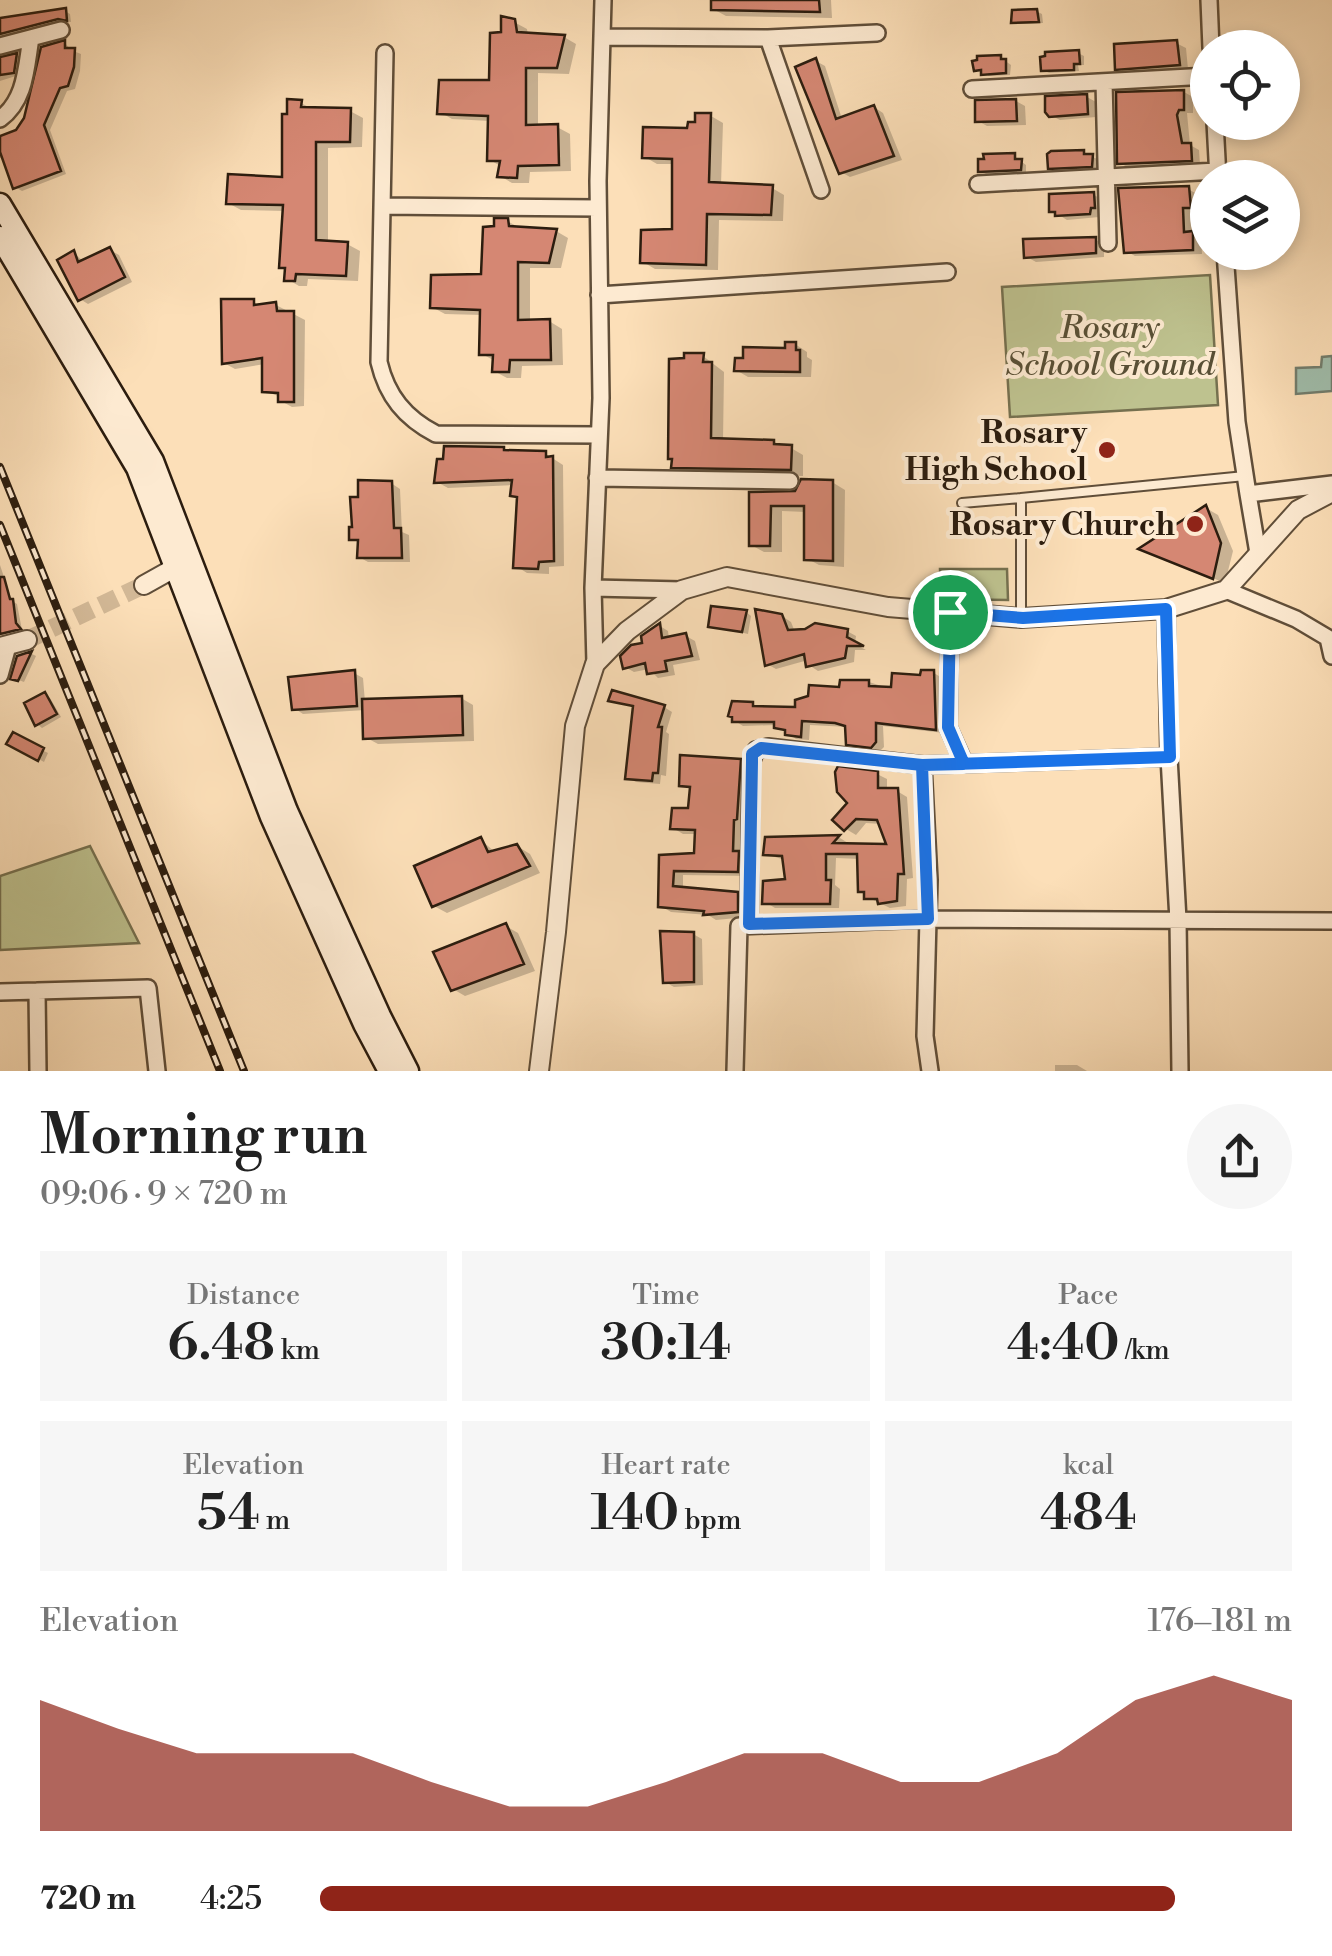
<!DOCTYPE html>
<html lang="en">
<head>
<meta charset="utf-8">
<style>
  body { margin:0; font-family:"Libre Bodoni",serif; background:#f6f6f6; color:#222; height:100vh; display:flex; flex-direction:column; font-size:38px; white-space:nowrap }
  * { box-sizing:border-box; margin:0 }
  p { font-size:32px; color:#767676 }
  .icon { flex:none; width:55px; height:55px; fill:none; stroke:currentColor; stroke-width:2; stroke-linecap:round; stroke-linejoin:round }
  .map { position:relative; height:1071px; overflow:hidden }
  .details { display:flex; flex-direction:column; background:#fff; flex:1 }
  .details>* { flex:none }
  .buttons { position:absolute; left:1190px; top:30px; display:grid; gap:20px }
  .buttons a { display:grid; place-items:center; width:110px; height:110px; border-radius:50%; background:#fff; box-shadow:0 5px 15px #0003; font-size:50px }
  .pin { position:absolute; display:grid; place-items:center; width:85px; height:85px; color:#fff; margin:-42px; border:5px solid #fff; border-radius:50%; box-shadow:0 2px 10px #0007 }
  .round { display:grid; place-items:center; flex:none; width:105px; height:105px; border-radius:52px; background:#f6f6f6 }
  .summary { display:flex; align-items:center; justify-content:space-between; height:170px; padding:0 40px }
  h1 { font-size:55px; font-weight:600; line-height:75px }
  .metrics { display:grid; grid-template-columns:repeat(3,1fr); gap:15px; height:170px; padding:10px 40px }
  .metrics div { display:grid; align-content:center; border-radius:0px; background:#f6f6f6; text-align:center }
  .metrics b { font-size:50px; font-weight:600 }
  .metrics small { font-size:28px; font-weight:400 }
  .metrics p { font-size:28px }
  .chart { height:280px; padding:20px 40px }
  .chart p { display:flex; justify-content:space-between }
  .chart svg { width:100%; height:180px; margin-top:10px; fill:#8f2418; opacity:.7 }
  ul { padding:0 40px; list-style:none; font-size:32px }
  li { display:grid; grid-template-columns:160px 120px 1fr; align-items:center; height:75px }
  li i { height:25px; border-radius:12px; background:#8f2418 }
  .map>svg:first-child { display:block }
  .green { fill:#bec28f; stroke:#75704f; stroke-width:2.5 }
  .water { fill:#a0bdab; stroke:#727d6d; stroke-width:2.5 }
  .shadow { fill:#0003 }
  .building { fill:#d58773; stroke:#2c1d0f; stroke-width:2.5 }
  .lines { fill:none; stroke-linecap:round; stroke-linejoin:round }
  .tertiary-tunnel { stroke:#d2b896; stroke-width:18; stroke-dasharray:18 9; stroke-linecap:butt }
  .service-casing { stroke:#604e39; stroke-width:12 }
  .minor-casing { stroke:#604e39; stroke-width:20 }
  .tertiary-casing { stroke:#604e39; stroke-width:22 }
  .secondary-casing { stroke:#2c1d0f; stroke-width:25 }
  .service { stroke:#fdead1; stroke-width:8 }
  .minor { stroke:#fdead1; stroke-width:15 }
  .tertiary { stroke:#fdead1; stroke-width:18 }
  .secondary { stroke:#fdead1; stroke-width:20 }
  .rail-casing { stroke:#2c1d0f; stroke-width:8 }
  .rail { stroke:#fdead1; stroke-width:4; stroke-dasharray:11; stroke-linecap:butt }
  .route-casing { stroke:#fff; stroke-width:20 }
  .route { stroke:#1a73e8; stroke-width:12 }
  .poi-dot { fill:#8f2418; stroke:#fdead1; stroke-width:4 }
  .labels { text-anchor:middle; stroke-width:8; stroke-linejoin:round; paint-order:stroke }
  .park-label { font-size:32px; font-style:italic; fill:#584f35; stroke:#fdead1 }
  .poi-label { font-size:32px; font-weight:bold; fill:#2c1d0f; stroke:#fdead1; text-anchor:end }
</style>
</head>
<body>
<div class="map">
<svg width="1332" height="1071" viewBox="0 0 1332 1071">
  <rect width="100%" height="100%" fill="#fcdfb8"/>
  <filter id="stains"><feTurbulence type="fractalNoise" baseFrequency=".002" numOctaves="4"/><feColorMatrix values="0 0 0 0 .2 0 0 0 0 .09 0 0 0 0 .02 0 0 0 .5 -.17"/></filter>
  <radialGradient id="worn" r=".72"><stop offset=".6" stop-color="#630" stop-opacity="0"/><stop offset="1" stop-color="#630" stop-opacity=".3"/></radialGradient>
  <path class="green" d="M1210,275l8,130 -208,12 -8,-130z
    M940,569h67l1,31 -67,-1z
    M90,846l49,97 -139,7v-74z"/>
  <path class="water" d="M1332,356v35l-36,3v-26l25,-1 1,-10z"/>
  <path class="shadow" d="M713,0h118l1,18 -106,-2 -13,-7z
    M65,11l5,3 1,8 -6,-1 -65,19v-20z
    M1036,11l6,3 1,9 -24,1 -5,-3z
    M514,22l13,7 1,6 36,2 12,7 -7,30 -31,-1v55l19,-1 13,7 1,37 -41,1 -1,11h-17l-12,-7 2,-9 -12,-7v-39l-38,-2 -12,-7 52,-30 12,-48z
    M65,43l6,7 10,4 -1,17 -5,18 -8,2 -17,39 16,44 -44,17 -7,-4 -10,-30 -5,1v-20l18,-6z
    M1176,43l10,5 2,21 -61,5 -9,-6z
    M1078,53l6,3v9h-6l1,6 -30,2 -6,-3z
    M17,56l5,2 -3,17 -19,6v-23z
    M1000,57l11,8 -1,10 -21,1 -13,-7z
    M816,61l9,5 17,53 32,-12 9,6 19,47 -52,17 -9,-5z
    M1184,92l9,5v16h-6l3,32 9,5 1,15 -71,3 -9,-5z
    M1087,97l9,5v15l-36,3 -10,-5z
    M1016,101l9,5 1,19 -39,1 -9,-5z
    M301,103l13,7 36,1 13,7 -1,29 -34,1v95l19,1 13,7 -2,30 -50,-2 -1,7h-8l-12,-7 -2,-68 -44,-1 -13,-7 56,-23z
    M711,116l12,7 -2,62 51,3 12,7 -1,26 -64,-1 -1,50 -63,-1 -12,-7 31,-30v-68h-17l-12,-7z
    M1083,152l18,9 -1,9 -40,2 -9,-5z
    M1014,156l12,9v7l-40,2 -5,-3z
    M1188,189l9,5 2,18h-8l1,22 9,5 1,15 -67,2 -9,-5z
    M1094,195l9,5v12h-3l-1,5 -32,3 -16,-10z
    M507,221l13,7 36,3 12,7 -7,30h-31v54l19,-1 13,8 1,36 -41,1 -1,12h-14l-13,-7 1,-10 -13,-7v-39l-37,-1 -13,-7 52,-30z
    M1095,239l9,6v12l-68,5 -9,-5z
    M110,250l9,5 13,27 -44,22 -8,-5 -6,-46 10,9z
    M253,302l8,4 15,-1 29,15 -1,86 -12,1 -11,-6v-4l-17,-6 1,-27 -30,5 -11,-6z
    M795,344l12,8v5l5,3 -1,17h-63l-12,-7z
    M703,356l21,16 -1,69 51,1 17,6 12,7v21l-117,-2 -12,-8 12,-105z
    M504,450l42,4 17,11 1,101 -15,1v7l-22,-1 -11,-7 3,-68 -7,-4 2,-9 -66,3 -11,-6z
    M832,482l13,8 -1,77 -25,-2 -13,-7v-46l-24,-1v41h-18l-13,-7v-51l40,1z
    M391,483l9,6 2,43 7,3 1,27h-42l-9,-5 1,-14 -9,-5z
    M1206,508l12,7 15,36 -8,32 -71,-28z
    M0,565l12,36 5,3 5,26 -19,5 -3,-1z
    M746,612l5,4 -3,18 -37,-9z
    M782,616l9,6 4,10 52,-1 9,5 -1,8 11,6h-11l-1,12 -36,9 -9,-6 -1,-5 -32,9 -9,-5z
    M660,626l8,5 1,8 17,-3 9,5 5,19 -27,5 2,10 -17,3 -9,-9 -15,3 -9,-5z
    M32,654l4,2 -12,26 -11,-4 6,-20z
    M354,673l9,5 2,24 96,-4 12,7 1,36 -96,3 -13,-7v-27l-62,4 -9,-6z
    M934,673l8,5 2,55 -61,-7 1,21 -4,4 -23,-3 -9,-5v-16l-38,-2 -1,15 -13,-1 -20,-14 -33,1 -8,-5 18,-17 8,5h36l44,-20 28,-7 25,8z
    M45,695l5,3 11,19 -19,11 -5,-4z
    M611,700l53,7 8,5 -6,20 3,2 -3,42 -5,-1 -1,9 -24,-2 -8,-4 8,-70z
    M14,736l34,17 -4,9 -35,-19z
    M740,761l10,6 -2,109 -65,-1v14l54,5 11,6 -1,17 -31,3 -8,-5 -37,-3 -10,-6 1,-49 34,-1 2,-22h-15l-10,-6 18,-17 1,-21 -10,-5z
    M877,774l10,5v12h10l10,6 6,81 -6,1 -1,27 -16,2 -23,-11 -6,-7 -1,-31 -24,-1 -1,27 5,4 -1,19h-64l-10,-6 23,-20 -3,-22 -20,-6 3,-14 72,-2 8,5 -3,3 44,1 -8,-23 -15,-1 -10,12 -10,-6z
    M481,840l15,13 21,-7 13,8 10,19 -93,40 -13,-7z
    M506,926l12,7 17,38 -70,25 -12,-7z
    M662,934h31l9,5 1,46 -29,2 -9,-5z
    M1055,1065h22l10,6h-32z"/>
  <path class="building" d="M711,0h108l1,12 -109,-2z
    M66,8l1,13 -9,-2 -58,15v-16z
    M1037,9l2,13 -28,1 1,-13z
    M501,16l14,3 2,13 48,3 -8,33h-31v57l32,-1 1,41 -41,1 -1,12 -20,-1 3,-16h-13l1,-45 -51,-2 2,-34h50l1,-47 11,-1z
    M65,40v8h10l-1,19 -6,19 -8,2 -16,37 17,46 -48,18 -13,-37v-16l16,-6 8,-12 17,-71z
    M1177,40l3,25 -65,5 -1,-26z
    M1079,50l1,14h-6v6l-33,1 -1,-14 5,-1v-4z
    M17,53l-3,20 -14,2v-18z
    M1001,55v4h5v14l-25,2v-5l-7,1 -2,-10 5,-1v-4z
    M816,58l20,61 38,-14 20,51 -55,18 -44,-107z
    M1184,90v20h-5l-2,5 5,28h9l1,18 -75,3 -1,-72z
    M1087,94l1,20 -39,3 -4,-5v-16z
    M287,99l15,1 -1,7 50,1 -1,34h-34v98l32,2 -2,34 -50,-2 -1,7h-11l1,-13h-6l4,-63 -57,-1 2,-30 54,3v-63h5z
    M1016,99l1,22 -42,1v-22z
    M695,113h16l-2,69 64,3 -2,30 -64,-1 -1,51 -66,-2 1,-33 31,-1v-70l-30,-1 1,-31 44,1 1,-6h7z
    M1084,150v4h9l-1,13 -44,2 -1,-15 4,-3z
    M1015,153v6h7l-1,11 -43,2v-13h6l-1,-5z
    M1189,186l2,22h-8l1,24 9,-1v19l-69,3 -6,-65z
    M1094,192l1,16h-4l-1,6 -35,2v-4h-6v-18z
    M494,218h14l1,8 48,3 -8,34 -31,-1v58l32,-1 1,41h-41l-1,12h-17l1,-17h-14l1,-45 -50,-2 1,-33 50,-1 2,-47 11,-1z
    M1096,237v16l-72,5 -1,-19z
    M110,247l15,30 -47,24 -21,-41 17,-10 4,12z
    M221,299h33v6l22,-3 1,9h17v91h-16v-9l-16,-1v-34l-40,6z
    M785,342h11v8h4v22l-66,-1 1,-13h8v-11l42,1z
    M684,353h20l-1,9h9l-1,76 63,2v4l18,1 -1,25 -120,-2 1,-9h-4l1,-100 15,-1z
    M444,446l60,1v3l42,1v6l7,-1 1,105 -15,1 -1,7 -25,-1 4,-71 -7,-1 2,-16 -78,3 3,-24h6z
    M801,479l32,1v81l-29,-1v-54h-33l-1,40h-21v-54l46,-1z
    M358,480l34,1 2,47h7l1,30h-45l1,-18h-9v-13h3l-2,-30h8z
    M1206,505l15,38 -8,36 -75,-30z
    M0,577h4l6,22h3l3,24 5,6 -21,5z
    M711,606l36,4 -5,22 -34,-5z
    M755,609l27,5 6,16 17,-1 10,-6 33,6 -1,8 17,9h-17l-2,12 -39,9 -2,-13 -39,12z
    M660,623l2,15 24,-5 6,23 -27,5 2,10 -20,3 -2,-11 -22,6 -3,-13 11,-11 11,-2 -1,-7z
    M32,651l-14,30 -8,-2 7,-23z
    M355,670l2,36 -65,4 -4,-33z
    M921,670h13l2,60 -60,-7v19l-5,6 -25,-3 -1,-19 -10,-3 -33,-2 -1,16 -16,-2v-5l-11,-2v-6h-42v-5l-4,-1 4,-15 21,1v4l42,1v-7l13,-4 1,-11 30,2 1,-7h29v6l22,1 1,-14 28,2z
    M612,690l53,15 -7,22h4l-4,46h-5l-1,8 -27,-2 8,-73 -25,-5z
    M45,692l12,22 -22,12 -11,-23z
    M462,696l1,39 -100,4 -1,-40z
    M13,732l31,16 -6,13 -32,-17z
    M680,755l61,4 -4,60 -3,1 -1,31h6l-1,21 -64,-1 -1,15 65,6v20l-35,3 1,-4 -46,-4 1,-52 35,-2 1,-23 -25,-1 2,-21h16l2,-21 -11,-1z
    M838,766l40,5v17h20l6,86h-6l-1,27 -19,3 -1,-5h-13v-7h-6l-1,-38h-31v26h5l-1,24h-68l1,-23 22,-2 -3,-23 -19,-1 2,-18 75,-2 -7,8 53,1 -9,-24 -21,-1 -12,12 -12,-11 15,-17 -10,-11 -2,-20z
    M481,837l7,15 29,-8 13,22 -98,41 -18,-41z
    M506,923l18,41 -73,27 -18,-39z
    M660,931l34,1v50l-31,1z"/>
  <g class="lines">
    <path class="tertiary-tunnel" d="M27,640l117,-55"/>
    <defs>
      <path id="service" d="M962,503l59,-5
        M1021,618v-120l224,-22"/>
      <path id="minor" d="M1209,0l2,48
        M602,37l166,1 109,-5
        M768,38l53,152
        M0,46l61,-16
        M385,53l-6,309c8,34 26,56 57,72l163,1
        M1104,82l4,161
        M972,89l236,-13
        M0,119c26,-19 26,-52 31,-81
        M1215,122l3,56
        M978,184l239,-13
        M382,206l216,2
        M1225,252l12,170 11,72
        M599,295l348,-23
        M597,478l193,3
        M1258,553l-10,-59 84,-10
        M593,588l8,-190 -3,-217 5,-181
        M1226,590l70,29 32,19 4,18
        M950,612l-2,115 16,36
        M595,664l-2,-76 89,2
        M0,675l8,-29
        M1169,757l9,163 2,151
        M749,924l2,-161 5,-13 12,-3 155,18
        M37,991l1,80
        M0,992l148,-4 9,83
        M735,1071l4,-145 189,-7 404,2
        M930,1071l-5,-35 4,-156 -6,-115 246,-8 -3,-148"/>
      <path id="tertiary" d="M144,585l43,-24
        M0,647l27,-7
        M539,1071l17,-139 19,-206 20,-62 32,-33 55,-41 45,-13 161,30 133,11 145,-9 60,-19 72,-80 34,-18"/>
      <path id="secondary" d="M0,204l153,257 134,350 93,205 28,55
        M0,237l137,231 134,349 93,207 25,47"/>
    </defs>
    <use href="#service" class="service-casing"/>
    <use href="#minor" class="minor-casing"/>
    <use href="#tertiary" class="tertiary-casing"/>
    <use href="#secondary" class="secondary-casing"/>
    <use href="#service" class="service"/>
    <use href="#minor" class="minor"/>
    <use href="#tertiary" class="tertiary"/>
    <use href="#secondary" class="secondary"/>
    <defs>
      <path id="rail" d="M0,467l244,604
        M0,525l220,546"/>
    </defs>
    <use href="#rail" class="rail-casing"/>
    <use href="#rail" class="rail"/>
  </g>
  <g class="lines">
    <defs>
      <path id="route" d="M950,612l-2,115 16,37 -42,1 6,154 -179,5 3,-162v-8l9,-6 161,17 248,-8 -4,-148 -143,9 -73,-6"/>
    </defs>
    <use href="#route" class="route-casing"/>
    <use href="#route" class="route"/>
  </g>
  <g class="poi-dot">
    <circle cx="1107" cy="450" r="10"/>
    <circle cx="1195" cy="524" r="10"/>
  </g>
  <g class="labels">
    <g class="park-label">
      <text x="1110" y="338">Rosary<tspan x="1110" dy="37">School Ground</tspan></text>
    </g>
    <g class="poi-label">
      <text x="1087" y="443">Rosary<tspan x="1087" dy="37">High School</tspan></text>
      <text x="1175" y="535">Rosary Church</text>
    </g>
  </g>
  <rect width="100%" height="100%" filter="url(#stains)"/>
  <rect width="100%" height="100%" fill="url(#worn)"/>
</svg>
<div class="buttons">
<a><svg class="icon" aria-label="locate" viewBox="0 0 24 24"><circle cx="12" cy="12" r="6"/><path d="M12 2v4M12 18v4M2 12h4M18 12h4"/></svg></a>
<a><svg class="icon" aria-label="layers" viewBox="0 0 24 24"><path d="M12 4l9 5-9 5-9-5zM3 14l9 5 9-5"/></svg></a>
</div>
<div class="pin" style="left:950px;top:612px;background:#1e9e55"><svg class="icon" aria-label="arrive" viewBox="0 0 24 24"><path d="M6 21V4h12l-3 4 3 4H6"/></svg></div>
</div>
<section class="details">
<div class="summary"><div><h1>Morning run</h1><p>09:06 · 9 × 720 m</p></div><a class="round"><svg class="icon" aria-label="share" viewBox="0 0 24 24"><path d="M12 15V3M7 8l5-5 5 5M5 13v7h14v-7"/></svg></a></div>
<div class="metrics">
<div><p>Distance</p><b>6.48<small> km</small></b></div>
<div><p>Time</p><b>30:14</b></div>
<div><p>Pace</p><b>4:40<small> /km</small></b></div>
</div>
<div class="metrics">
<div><p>Elevation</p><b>54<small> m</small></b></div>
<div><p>Heart rate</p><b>140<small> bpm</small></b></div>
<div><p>kcal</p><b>484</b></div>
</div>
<div class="chart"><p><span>Elevation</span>176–181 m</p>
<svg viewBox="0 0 160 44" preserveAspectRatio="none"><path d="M0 44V12L10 19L20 25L30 25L40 25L50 32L60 38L70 38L80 32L90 25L100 25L110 32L120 32L130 25L140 12L150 6L160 12V44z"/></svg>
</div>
<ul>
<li><b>720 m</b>4:25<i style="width:88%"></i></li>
</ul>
</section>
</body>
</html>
